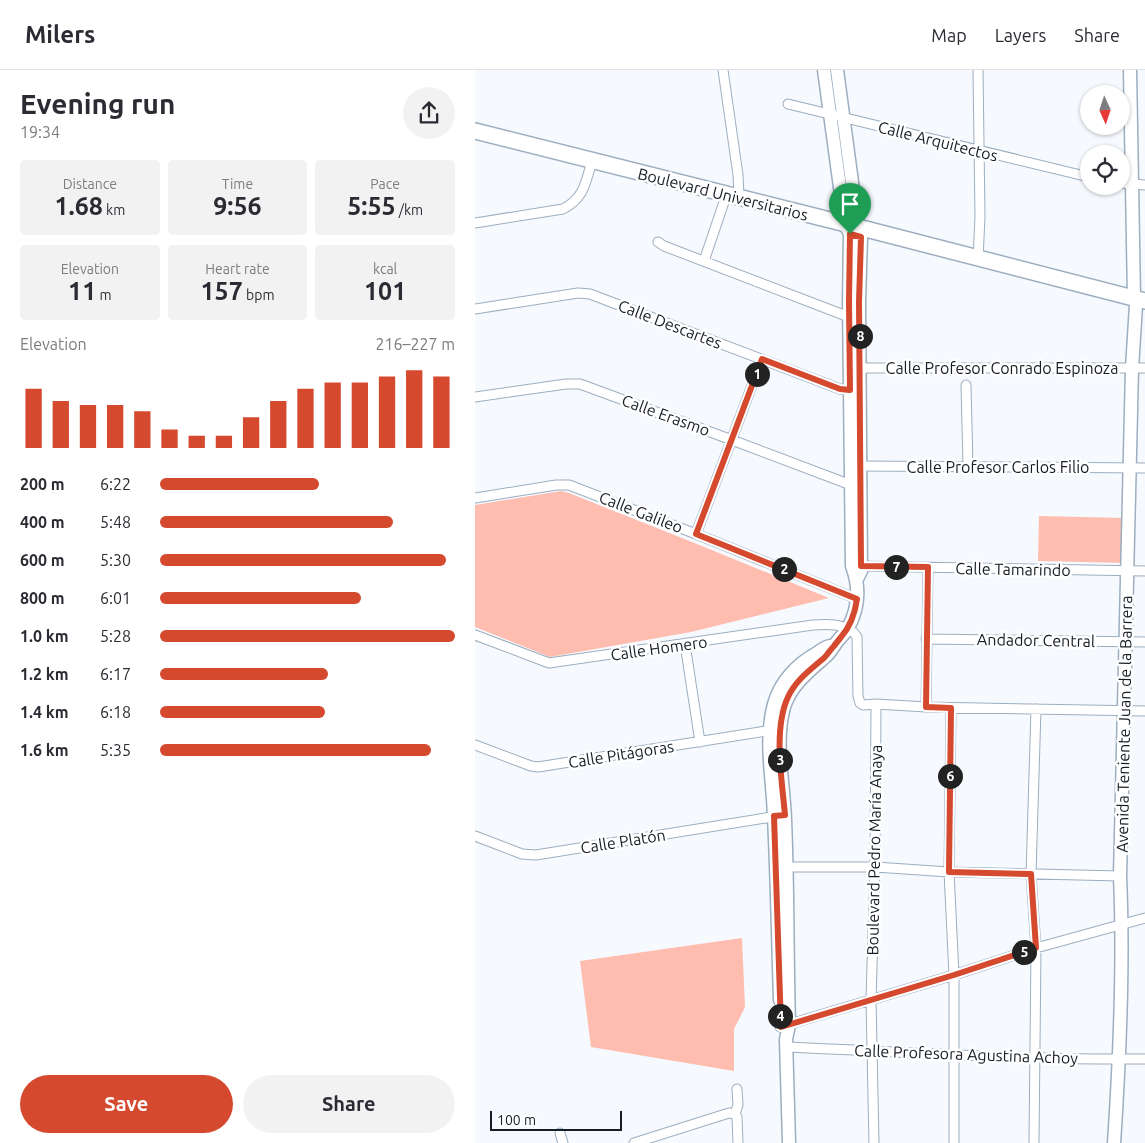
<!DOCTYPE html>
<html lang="en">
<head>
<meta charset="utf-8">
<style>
  body { margin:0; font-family:Ubuntu,sans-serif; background:#f2f2f3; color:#2b2b33; height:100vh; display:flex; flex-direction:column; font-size:19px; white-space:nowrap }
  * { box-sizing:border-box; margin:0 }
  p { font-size:16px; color:#7c7c81 }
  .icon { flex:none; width:28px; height:28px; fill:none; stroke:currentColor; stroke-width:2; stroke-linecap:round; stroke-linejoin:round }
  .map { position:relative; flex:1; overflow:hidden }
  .sheet { display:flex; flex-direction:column; background:#fff; width:475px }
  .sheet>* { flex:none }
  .needle { width:32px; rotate:177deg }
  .controls { position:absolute; left:605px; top:15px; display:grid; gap:10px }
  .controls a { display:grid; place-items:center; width:50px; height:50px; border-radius:50%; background:#fff; box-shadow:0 1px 4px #0004; font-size:25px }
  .scale { position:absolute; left:15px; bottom:12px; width:132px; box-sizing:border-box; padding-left:5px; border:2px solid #161d24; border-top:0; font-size:14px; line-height:18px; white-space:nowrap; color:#161d24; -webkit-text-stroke:4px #fff; paint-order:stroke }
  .pin { position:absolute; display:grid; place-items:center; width:42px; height:42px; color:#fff; margin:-51px -21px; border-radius:50% 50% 50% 0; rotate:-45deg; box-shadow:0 0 5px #0007 }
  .pin .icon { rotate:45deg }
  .km { position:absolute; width:25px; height:25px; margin:-12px; border-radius:50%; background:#222; color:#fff; font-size:14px; line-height:25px; text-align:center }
  .round { display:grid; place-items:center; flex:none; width:52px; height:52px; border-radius:26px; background:#f2f2f3 }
  .headline { display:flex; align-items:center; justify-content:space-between; height:85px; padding:0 20px }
  h1 { font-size:28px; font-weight:700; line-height:38px }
  .figures { display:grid; grid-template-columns:repeat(3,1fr); gap:8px; height:85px; padding:5px 20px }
  .figures div { display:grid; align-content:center; border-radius:5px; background:#f2f2f3; text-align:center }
  .figures b { font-size:25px; font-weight:700 }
  .figures small { font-size:14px; font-weight:400 }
  .figures p { font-size:14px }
  .chart { height:140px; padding:10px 20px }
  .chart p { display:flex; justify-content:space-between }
  .chart svg { width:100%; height:90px; margin-top:5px; stroke:#d54a2f; stroke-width:6 }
  .cta { display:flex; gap:10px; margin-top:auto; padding:10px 20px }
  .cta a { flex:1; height:58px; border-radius:30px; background:#d54a2f; color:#fff; font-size:20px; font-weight:700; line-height:58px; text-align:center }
  .cta a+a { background:#f2f2f3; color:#2b2b33 }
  ul { padding:0 20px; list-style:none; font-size:16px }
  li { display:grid; grid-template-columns:80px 60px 1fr; align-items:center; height:38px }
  li i { height:12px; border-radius:6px; background:#d54a2f }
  header { display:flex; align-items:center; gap:30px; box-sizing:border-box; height:70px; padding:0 25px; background:#fff; border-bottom:1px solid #e1e1e2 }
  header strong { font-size:24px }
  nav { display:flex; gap:28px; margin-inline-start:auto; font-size:18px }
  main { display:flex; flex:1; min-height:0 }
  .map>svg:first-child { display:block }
  .green { fill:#febdaf }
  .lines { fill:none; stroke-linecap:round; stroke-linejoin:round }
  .street-casing { stroke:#9caec0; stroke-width:11 }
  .secondary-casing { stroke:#9caec0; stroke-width:15 }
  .primary-casing { stroke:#9caec0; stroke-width:18 }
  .street { stroke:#fff; stroke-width:9 }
  .secondary { stroke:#fff; stroke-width:12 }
  .primary { stroke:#fff; stroke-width:15 }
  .route-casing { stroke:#fff; stroke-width:10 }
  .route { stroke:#d54a2f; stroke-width:6 }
  .labels { text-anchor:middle; stroke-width:5; stroke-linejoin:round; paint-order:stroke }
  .street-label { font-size:16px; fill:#161d24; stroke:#fff }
</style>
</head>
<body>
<header>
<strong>Milers</strong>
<nav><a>Map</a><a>Layers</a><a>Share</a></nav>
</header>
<main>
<section class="sheet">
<div class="headline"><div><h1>Evening run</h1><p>19:34</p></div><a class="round"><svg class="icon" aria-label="share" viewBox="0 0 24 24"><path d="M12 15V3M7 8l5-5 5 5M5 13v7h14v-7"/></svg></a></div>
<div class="figures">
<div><p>Distance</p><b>1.68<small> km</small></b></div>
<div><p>Time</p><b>9:56</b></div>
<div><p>Pace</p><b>5:55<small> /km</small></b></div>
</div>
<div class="figures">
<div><p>Elevation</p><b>11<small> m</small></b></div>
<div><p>Heart rate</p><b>157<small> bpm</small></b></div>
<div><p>kcal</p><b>101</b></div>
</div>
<div class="chart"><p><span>Elevation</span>216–227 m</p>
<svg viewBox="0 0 160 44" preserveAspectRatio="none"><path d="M5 44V15M15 44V21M25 44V23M35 44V23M45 44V26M55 44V35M65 44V38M75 44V38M85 44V29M95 44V21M105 44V15M115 44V12M125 44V12M135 44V9M145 44V6M155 44V9"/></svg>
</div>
<ul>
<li><b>200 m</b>6:22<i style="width:54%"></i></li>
<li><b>400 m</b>5:48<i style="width:79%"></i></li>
<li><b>600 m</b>5:30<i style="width:97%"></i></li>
<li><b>800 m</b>6:01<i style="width:68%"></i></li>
<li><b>1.0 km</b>5:28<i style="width:100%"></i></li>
<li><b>1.2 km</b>6:17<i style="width:57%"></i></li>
<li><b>1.4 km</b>6:18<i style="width:56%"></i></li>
<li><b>1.6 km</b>5:35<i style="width:92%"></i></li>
</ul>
<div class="cta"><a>Save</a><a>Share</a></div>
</section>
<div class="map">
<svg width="670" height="1073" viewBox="0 0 670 1073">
  <rect width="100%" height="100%" fill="#f6f9fe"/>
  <path class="green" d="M86,421l8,2 133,53 127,52 -138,34 -141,25 -75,-30v-122z
    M564,446l85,2 2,45 -88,-2z
    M267,868l3,69 -11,22v42l-143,-24 -11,-86z"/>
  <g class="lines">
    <defs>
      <path id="street" d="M248,0l15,105 1,23
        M503,0l2,147 -2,42
        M313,34l301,73
        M646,113l24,2
        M0,153l88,-14c19,-10 22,-23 27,-41
        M183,172l6,4 185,71
        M229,191l20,-59
        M0,239l103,-16 12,1 250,95 16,2
        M385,298h285
        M491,315l2,81
        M0,327l91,-13h14l152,56 119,45
        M380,396l290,2
        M0,428l81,-13h13l127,49 161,65
        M221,464l66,-175
        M380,496l290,5
        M0,565l74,28 264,-38c14,-1 36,-2 44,12l1,59 2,7 3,2 13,-1 50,3 219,4
        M451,569l219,3
        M210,574l15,98
        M451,637l2,-140
        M476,638l-2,164 5,103v168
        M0,675l56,21 7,1 235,-37
        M0,766l47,18 14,1 242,-39
        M308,797h92l74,5 171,4
        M305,957l174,-52 82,-27 109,-30
        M311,977c120,5 239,13 359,12
        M260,1044l2,3 1,26
        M260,1044l3,-9 -1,-16
        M85,1063l3,10
        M159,1073l95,-30 6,1
        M399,1073l-3,-143 4,-133 1,-163
        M559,1073l2,-195 -5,-74 5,-165"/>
      <path id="secondary" d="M362,0l21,157 3,10 -2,65 2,269 -4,8
        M305,930c-2,-61 -3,-122 -6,-183 -1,-38 -10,-75 0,-113 6,-22 23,-40 43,-51 4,-3 8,-6 13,-7
        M314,1073l-3,-104 3,-14c-2,-69 -1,-137 -4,-205 -1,-37 -11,-77 -1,-113 7,-22 24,-35 41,-50 4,-3 6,-7 9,-11 4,-7 10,-11 14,-18 11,-20 12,-41 4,-62l-3,-264 1,-68 -5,-10 -21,-154
        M639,1073c6,-89 10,-178 6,-267l12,-508 4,-63 -2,-7 -4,-228"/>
      <path id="primary" d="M0,61l383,96 287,74"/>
    </defs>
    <use href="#street" class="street-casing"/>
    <use href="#secondary" class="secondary-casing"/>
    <use href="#primary" class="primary-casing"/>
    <use href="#street" class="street"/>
    <use href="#secondary" class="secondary"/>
    <use href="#primary" class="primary"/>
  </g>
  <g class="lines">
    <defs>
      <path id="route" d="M375,164l11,3 -2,65 2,264 67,1 -2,140 25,1 -2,164 82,2 5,74 -82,27 -173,52 -7,-211 11,-1c-3,-34 -12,-86 3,-118 8,-17 22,-27 36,-39 4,-4 6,-8 10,-12 2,-3 5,-6 7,-9 10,-11 14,-24 16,-38l-161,-65 66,-175 78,30 10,1 -1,-88z"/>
    </defs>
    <use href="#route" class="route-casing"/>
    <use href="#route" class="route"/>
  </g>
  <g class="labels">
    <g class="street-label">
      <text transform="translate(463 71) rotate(14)" y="6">Calle Arquitectos</text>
      <text transform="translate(248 124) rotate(14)" y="6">Boulevard Universitarios</text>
      <text transform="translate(195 254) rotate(21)" y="6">Calle Descartes</text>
      <text x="527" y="304">Calle Profesor Conrado Espinoza</text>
      <text transform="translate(191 345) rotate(20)" y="6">Calle Erasmo</text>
      <text x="523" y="403">Calle Profesor Carlos Filio</text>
      <text transform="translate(166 442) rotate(21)" y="6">Calle Galileo</text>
      <text transform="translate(538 499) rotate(1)" y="6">Calle Tamarindo</text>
      <text transform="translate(561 570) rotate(1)" y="6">Andador Central</text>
      <text transform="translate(184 578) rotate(-8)" y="6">Calle Homero</text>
      <text transform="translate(649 654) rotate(-89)" y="6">Avenida Teniente Juan de la Barrera</text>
      <text transform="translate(146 684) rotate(-9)" y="6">Calle Pitágoras</text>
      <text transform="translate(148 771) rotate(-9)" y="6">Calle Platón</text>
      <text transform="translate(399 780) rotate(-89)" y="6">Boulevard Pedro María Anaya</text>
      <text transform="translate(491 984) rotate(2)" y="6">Calle Profesora Agustina Achoy</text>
    </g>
  </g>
</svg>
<div class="controls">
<a><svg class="needle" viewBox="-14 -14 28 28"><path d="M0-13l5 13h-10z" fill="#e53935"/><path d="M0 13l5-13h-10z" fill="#7c7c81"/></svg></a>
<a><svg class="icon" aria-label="locate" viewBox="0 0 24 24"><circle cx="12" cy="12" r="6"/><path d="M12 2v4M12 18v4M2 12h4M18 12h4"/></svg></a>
</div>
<div class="scale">100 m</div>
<div class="pin" style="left:375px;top:164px;background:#1e9e55"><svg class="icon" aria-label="arrive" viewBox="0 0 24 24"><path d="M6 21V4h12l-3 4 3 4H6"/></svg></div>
<b class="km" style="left:282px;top:304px">1</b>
<b class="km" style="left:309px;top:499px">2</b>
<b class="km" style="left:305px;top:690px">3</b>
<b class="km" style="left:305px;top:946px">4</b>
<b class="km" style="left:549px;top:882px">5</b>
<b class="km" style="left:475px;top:706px">6</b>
<b class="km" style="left:421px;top:497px">7</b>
<b class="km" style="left:385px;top:266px">8</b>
</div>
</main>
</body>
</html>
